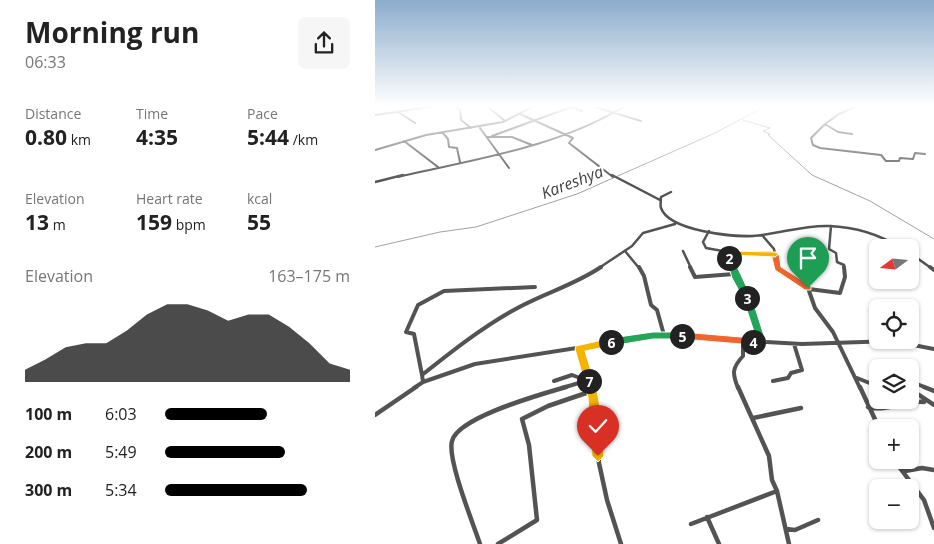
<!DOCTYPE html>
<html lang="en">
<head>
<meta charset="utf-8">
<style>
  body { margin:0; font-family:"Open Sans",sans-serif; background:#f6f6f6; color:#222; height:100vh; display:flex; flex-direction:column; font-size:19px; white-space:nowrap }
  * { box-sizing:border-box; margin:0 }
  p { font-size:16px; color:#767676 }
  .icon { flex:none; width:28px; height:28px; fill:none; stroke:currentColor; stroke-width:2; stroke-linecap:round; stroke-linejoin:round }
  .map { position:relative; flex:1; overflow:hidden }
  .sheet { display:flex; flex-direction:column; background:#fff; width:375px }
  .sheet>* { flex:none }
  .needle { width:32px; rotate:254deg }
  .controls { position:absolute; left:494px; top:239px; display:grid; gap:10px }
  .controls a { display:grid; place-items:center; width:50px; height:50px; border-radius:8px; background:#fff; box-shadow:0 1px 4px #0004; font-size:25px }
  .pin { position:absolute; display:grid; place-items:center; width:42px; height:42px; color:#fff; margin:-51px -21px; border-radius:50% 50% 50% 0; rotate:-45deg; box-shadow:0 0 5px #0007 }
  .pin .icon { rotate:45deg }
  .km { position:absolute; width:25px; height:25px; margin:-12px; border-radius:50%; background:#222; color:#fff; font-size:14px; line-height:25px; text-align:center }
  .round { display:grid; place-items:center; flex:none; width:52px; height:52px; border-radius:8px; background:#f6f6f6 }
  .summary { display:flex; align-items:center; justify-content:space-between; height:85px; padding:0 25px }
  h1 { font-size:28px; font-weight:700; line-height:38px }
  .stats { display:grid; grid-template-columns:repeat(3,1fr); gap:8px; height:85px; padding:5px 25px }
  .stats div { display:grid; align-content:center }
  .stats b { font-size:21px; font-weight:700 }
  .stats small { font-size:14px; font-weight:400 }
  .stats p { font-size:14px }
  .chart { height:140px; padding:10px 25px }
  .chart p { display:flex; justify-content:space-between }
  .chart svg { width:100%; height:90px; margin-top:5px; fill:#000; opacity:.7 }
  ul { padding:0 25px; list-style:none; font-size:16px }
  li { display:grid; grid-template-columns:80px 60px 1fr; align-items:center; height:38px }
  li i { height:12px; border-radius:6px; background:#000 }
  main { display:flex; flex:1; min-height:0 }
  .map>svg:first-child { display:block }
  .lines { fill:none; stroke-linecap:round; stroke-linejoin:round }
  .stream { stroke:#a1a1a1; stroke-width:1 }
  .minor-far3 { stroke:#535353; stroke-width:2 }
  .minor-far2 { stroke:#535353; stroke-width:2.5 }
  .minor-far1 { stroke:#535353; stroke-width:4 }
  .minor { stroke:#535353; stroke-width:4.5 }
  .split-1 { fill:#f0652b; stroke:#fff }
  .split-2 { fill:#f5b400; stroke:#fff }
  .split-3 { fill:#22a559; stroke:#fff }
  .split-4 { fill:#22a559; stroke:#fff }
  .split-5 { fill:#f0652b; stroke:#fff }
  .split-6 { fill:#22a559; stroke:#fff }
  .split-7 { fill:#f5b400; stroke:#fff }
  .split-8 { fill:#f5b400; stroke:#fff }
  .labels { text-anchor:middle; stroke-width:4; stroke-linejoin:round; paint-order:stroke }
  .far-water-label { font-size:16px; font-style:italic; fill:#424242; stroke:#fff }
</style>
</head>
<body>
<main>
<section class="sheet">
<div class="summary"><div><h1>Morning run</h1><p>06:33</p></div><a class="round"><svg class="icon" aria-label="share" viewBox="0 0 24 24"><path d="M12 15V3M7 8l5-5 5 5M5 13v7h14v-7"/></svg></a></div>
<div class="stats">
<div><p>Distance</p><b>0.80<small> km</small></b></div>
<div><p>Time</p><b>4:35</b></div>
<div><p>Pace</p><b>5:44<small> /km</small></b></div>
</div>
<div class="stats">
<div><p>Elevation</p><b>13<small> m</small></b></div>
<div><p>Heart rate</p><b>159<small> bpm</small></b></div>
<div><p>kcal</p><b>55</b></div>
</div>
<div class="chart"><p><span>Elevation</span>163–175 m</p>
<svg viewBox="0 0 160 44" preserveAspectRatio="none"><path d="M0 44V38L10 33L20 27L30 25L40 25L50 19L60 11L70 6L80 6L90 9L100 14L110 11L120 11L130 17L140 25L150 35L160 38V44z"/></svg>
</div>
<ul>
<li><b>100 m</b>6:03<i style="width:55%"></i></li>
<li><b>200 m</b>5:49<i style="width:65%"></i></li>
<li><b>300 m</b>5:34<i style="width:77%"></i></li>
</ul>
</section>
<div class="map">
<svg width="559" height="544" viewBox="0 0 559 544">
  <rect width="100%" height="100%" fill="#fff"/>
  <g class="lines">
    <path class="stream" d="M368,120l27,8 -7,3 7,3 -2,1 44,40 58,26 64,38
      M0,247l65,-15 36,-5 101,-33 138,-61 51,-27"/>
    <path class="minor-far3" d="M80,106l5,4 1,10 10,8
      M112,106l18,15
      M217,106l49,15
      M196,107l11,4
      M23,112l17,11
      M145,114l53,24 -4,5 44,34
      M0,115l61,-9
      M450,124l-14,14 2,7 7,3 61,7 5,6h13l1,-3 13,1 2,-6 10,1
      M105,128l29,40
      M67,132l6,7 1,8 8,1 3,14
      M477,134l-14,-2 -13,-8 14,-10 18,-8
      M117,136l82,-30
      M112,137h25l20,8
      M29,141l34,26
      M0,150l51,-15 77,-13 31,-16
      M23,177c77,-18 158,-29 227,-71"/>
    <path class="minor-far2" d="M237,175l48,25
      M0,182l28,-7
      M296,192l-10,5c0,3 -1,8 0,11 8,23 72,29 92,28 26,-2 50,-11 76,-10 26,1 50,8 72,22
      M456,226l-2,23 7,4 1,9 7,3v3
      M334,231l-6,11 3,6 22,4 47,1
      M387,235l12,14 4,19
      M250,251l14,17
      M308,251l8,17
      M353,252l4,16
      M535,253l21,15
      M224,268l33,-22 11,-13 32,-9"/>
    <path class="minor-far1" d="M264,267l5,9 7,29 6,5 7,25
      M315,267l5,10 39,-3
      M357,267l23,52 7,23
      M403,267l30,21 7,20 18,24 27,56
      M555,267l4,3
      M434,289l31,4 5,-16 -1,-10
      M205,349l11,39
      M47,375l-8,-41 -8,-2 12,-27 26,-14 91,-4
      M482,378l20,8
      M179,381l18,-6 8,3 8,-1
      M398,381l15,-3 3,-5 11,-3 -8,-26
      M48,382l-1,-7c29,-23 58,-46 90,-64 29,-17 61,-25 89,-44
      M535,386l7,-2 10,4
      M39,388l9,-6 52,-18 178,-28 149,8 91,-3 41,8
      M187,388l27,-8
      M363,388c-6,-15 -6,-20 5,-32v-15"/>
    <path class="minor" d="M215,387l9,76 8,37 14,44
      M363,387l31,69 3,24 5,11 12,53
      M485,387l19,41
      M549,387l10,4
      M535,389l24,16
      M493,407c19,5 37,-7 56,-5
      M0,415l41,-28
      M378,418l48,-10
      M519,460l30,40 10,28
      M530,471l17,-3 12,2
      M332,517l12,27
      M316,524l86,-33
      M411,529l9,1 23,-10
      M105,544c-7,-21 -33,-85 -28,-103 6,-24 90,-47 114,-54
      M123,544l39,-24 -8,-75 -7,-26 26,-13 44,-15"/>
  </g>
  <linearGradient id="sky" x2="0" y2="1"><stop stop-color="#8baccc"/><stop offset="0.58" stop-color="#fff"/><stop offset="1" stop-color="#fff" stop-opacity="0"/></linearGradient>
  <rect width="559" height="182" fill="url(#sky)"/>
  <path class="split-1" d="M400,252l4,2 2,13 30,19v4h-6l-30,-20 -4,-16z"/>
  <path class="split-2" d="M350,251l50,1 4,2 -4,3 -42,-2v3l-4,2 -3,-2z"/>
  <path class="split-3" d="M354,255c6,3 18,35 23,43l-2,2h-6l-12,-22 -6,-20z"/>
  <path class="split-4" d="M372,295l5,3 14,44 -4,4 -12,-2 -1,-2 7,-4 -13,-40z"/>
  <path class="split-5" d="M307,332l71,6 5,4 -5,3 -71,-6 -5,-3z"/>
  <path class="split-6" d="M278,332h29l5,4 -5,3h-29l-42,7 -4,-4 4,-4z"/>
  <path class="split-7" d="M236,338l4,2v5l-30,6 9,30 -5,4 -4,-1 -10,-35 1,-3z"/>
  <path class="split-8" d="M214,376c12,5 14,66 15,80l-6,6 -6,-6 -4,-59 -5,-16z"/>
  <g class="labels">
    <g class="far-water-label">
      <text transform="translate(197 182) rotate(-21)" y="6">Kareshya</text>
    </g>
  </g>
</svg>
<div class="controls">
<a><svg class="needle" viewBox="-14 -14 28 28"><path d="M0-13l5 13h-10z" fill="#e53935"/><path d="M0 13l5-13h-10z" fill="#767676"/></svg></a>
<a><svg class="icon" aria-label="locate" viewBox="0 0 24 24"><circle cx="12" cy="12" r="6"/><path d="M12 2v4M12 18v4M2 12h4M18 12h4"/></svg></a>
<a><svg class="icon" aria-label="layers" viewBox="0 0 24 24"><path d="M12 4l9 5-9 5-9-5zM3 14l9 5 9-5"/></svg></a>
<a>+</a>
<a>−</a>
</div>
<div class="pin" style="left:433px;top:288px;background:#1e9e55"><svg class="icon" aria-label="arrive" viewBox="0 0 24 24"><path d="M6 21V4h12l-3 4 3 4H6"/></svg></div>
<div class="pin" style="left:223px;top:456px;background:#d93025"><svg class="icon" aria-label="check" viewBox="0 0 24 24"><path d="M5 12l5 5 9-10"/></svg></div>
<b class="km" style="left:354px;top:258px">2</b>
<b class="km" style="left:372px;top:298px">3</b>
<b class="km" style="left:378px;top:342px">4</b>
<b class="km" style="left:307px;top:336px">5</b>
<b class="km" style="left:236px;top:342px">6</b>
<b class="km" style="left:214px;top:381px">7</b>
</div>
</main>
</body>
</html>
